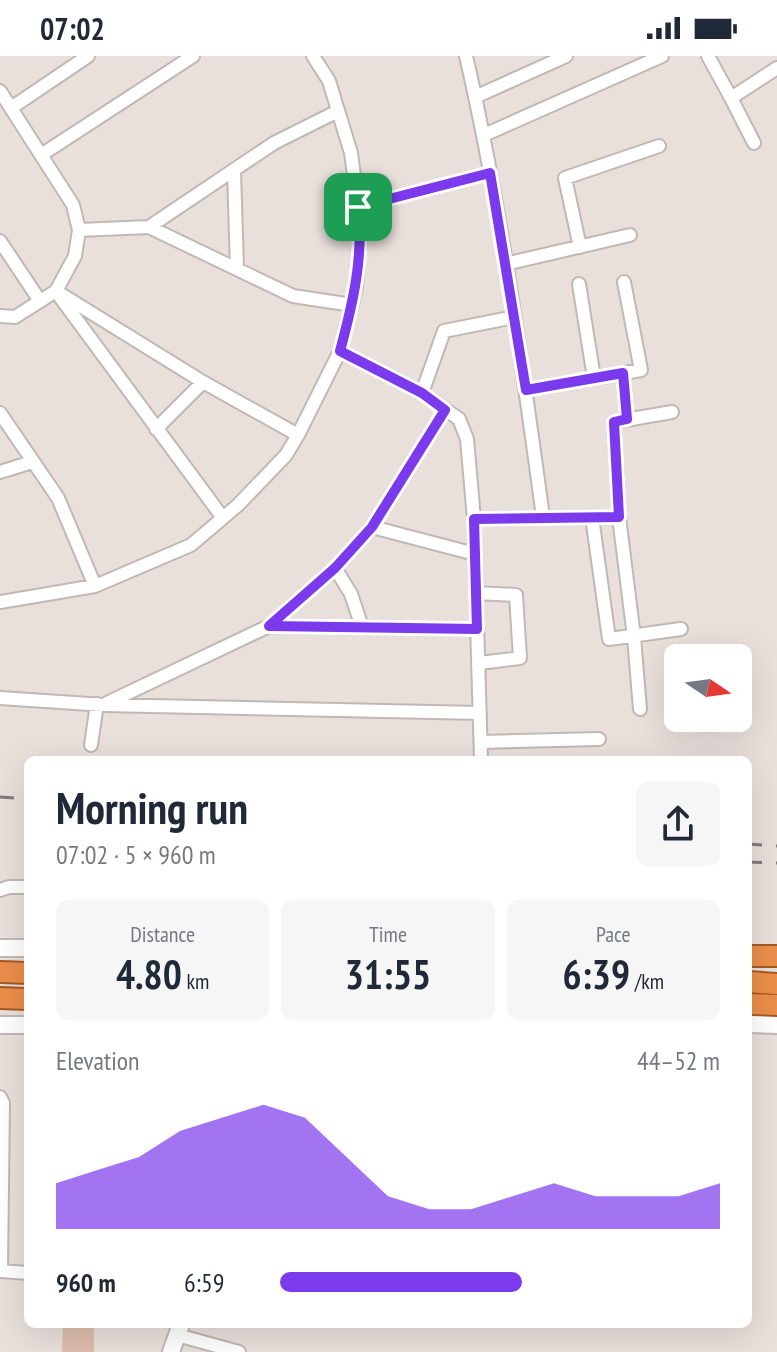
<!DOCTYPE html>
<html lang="en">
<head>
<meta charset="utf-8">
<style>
  body { margin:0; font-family:"PT Sans Narrow",sans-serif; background:#f6f6f7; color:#1f2937; height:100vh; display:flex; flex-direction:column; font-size:30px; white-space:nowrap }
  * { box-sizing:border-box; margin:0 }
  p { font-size:26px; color:#747a83 }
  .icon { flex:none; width:44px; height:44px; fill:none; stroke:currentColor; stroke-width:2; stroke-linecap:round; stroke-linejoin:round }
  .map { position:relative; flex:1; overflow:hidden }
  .drawer { position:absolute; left:24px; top:700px; width:728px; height:572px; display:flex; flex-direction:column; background:#fff; border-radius:12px; box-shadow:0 8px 32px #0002 }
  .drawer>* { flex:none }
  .needle { width:52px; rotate:103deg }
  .buttons { position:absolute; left:664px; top:588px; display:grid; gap:16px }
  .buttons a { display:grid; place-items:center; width:88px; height:88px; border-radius:12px; background:#fff; box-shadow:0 8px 32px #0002; font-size:40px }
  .pin { position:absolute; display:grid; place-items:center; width:68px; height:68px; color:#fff; margin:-34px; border-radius:16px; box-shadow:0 4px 12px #0006 }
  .round { display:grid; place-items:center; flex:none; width:84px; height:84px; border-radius:12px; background:#f6f6f7 }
  .headline { display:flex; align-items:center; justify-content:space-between; height:136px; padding:0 32px }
  h1 { font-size:44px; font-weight:700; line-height:60px }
  .metrics { display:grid; grid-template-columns:repeat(3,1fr); gap:12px; height:136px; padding:8px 32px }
  .metrics div { display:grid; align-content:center; border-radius:12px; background:#f6f6f7; text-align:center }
  .metrics b { font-size:40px; font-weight:700 }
  .metrics small { font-size:22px; font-weight:400 }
  .metrics p { font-size:22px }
  .chart { height:224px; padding:16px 32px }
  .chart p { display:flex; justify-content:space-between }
  .chart svg { width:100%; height:144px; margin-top:8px; fill:#7c3aed; opacity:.7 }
  ul { padding:0 32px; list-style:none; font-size:26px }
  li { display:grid; grid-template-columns:128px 96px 1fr; align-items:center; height:60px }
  li i { height:20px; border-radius:10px; background:#7c3aed }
  .status { display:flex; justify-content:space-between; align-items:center; height:56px; padding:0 40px; background:#fff; direction:ltr }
  .status svg { height:22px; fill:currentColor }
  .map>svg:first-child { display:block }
  .green { fill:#debead }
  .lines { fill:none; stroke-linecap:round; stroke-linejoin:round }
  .minor-casing { stroke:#c1b8b4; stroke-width:16 }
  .tertiary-casing { stroke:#c1b8b4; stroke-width:20 }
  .trunk-casing { stroke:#a65922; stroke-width:24 }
  .minor { stroke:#fff; stroke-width:12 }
  .tertiary { stroke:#fff; stroke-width:16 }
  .trunk { stroke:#eb8e4a; stroke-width:20 }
  .rail { stroke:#807b78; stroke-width:3; stroke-dasharray:14 14; stroke-linecap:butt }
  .route-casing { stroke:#fff; stroke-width:16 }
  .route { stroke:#7c3aed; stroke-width:10 }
</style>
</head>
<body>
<div class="status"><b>07:02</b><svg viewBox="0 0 49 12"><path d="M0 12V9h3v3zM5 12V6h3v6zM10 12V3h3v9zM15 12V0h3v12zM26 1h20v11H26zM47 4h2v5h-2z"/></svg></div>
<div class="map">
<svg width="777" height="1296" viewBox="0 0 777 1296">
  <rect width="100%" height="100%" fill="#e9e0dc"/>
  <path class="green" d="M63,1268h31v28h-32z"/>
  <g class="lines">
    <defs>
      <path id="minor" d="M466,0c35,152 56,307 77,461
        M708,0l23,42 46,-30
        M0,35l73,114 6,25 -4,26 -19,35 -41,26 -15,-1
        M475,41l91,-41
        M731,42l23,45
        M11,52l77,-52
        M484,79l178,-79
        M41,99l152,-99
        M234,114l3,99
        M358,151l132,-34
        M149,171l144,69 59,9
        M79,174l70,-3 125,-84 64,-32
        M0,185l40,60
        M580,191l-15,-69 94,-32
        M505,208l125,-29
        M579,228l15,94
        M56,235l147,91 95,53
        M60,241l163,221
        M340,295l82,42 37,26 8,20 7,80 7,241
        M623,317l4,46
        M526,334l115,-20 -17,-88
        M422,337l22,-62 70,-14
        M0,357l58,85 37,88
        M156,373l47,-47
        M0,416l32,-10
        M592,461l17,122 72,-10
        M474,463l145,-2
        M372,471l103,27
        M335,512l16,26 11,33
        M476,537l40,2 4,63 -40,5
        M0,546l95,-16 96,-41 47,-40 48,-50 12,-20 42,-84 16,-64 5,-58 -10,-76 -22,-72 -16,-25
        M269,570l208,3
        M0,642l104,7 376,8
        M107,647l162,-77 66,-58 37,-41 73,-117
        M640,653l-6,-72 -15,-120 -5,-95 58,-10
        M481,686l118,-3
        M91,689l6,-41
        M0,834l9,-3h19
        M0,1041l3,6 -2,168
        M0,1215l28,2
        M177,1279l62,17"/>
      <path id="tertiary" d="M0,892h28
        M748,968l29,1
        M0,969h28
        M171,1296l10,-28"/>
      <path id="trunk" d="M748,900h29
        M0,916l28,1
        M748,926l29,2
        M0,942l28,1
        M748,948l29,1"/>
    </defs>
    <use href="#minor" class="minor-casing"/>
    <use href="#tertiary" class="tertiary-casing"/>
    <use href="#trunk" class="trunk-casing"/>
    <use href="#minor" class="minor"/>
    <use href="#tertiary" class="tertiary"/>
    <use href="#trunk" class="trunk"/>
    <path class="rail" d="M0,741l28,2
      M748,788l29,2
      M748,806l29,1"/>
  </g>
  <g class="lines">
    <defs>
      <path id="route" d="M490,117l36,217 97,-17 4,46 -13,3 5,95 -145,2 3,110 -208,-3 66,-58 37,-41 73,-117 -23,-17 -82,-42c13,-48 24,-95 18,-144z"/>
    </defs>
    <use href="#route" class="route-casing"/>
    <use href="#route" class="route"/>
  </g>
</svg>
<div class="buttons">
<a><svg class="needle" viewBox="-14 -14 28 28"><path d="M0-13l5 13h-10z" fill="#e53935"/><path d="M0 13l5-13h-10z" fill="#747a83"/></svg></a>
</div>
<div class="pin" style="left:358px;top:151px;background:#1e9e55"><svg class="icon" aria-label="arrive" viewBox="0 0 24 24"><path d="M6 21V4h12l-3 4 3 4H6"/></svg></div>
<section class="drawer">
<div class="headline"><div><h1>Morning run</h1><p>07:02 · 5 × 960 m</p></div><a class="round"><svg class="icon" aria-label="share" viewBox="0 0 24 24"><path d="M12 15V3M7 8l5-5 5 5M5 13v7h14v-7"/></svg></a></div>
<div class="metrics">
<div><p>Distance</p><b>4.80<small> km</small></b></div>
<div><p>Time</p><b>31:55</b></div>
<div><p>Pace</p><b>6:39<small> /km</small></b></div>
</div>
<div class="chart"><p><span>Elevation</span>44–52 m</p>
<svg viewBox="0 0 160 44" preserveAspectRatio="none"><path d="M0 44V30L10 26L20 22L30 14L40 10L50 6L60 10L70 22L80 34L90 38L100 38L110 34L120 30L130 34L140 34L150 34L160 30V44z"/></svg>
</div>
<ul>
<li><b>960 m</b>6:59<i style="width:55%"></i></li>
</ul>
</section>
</div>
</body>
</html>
